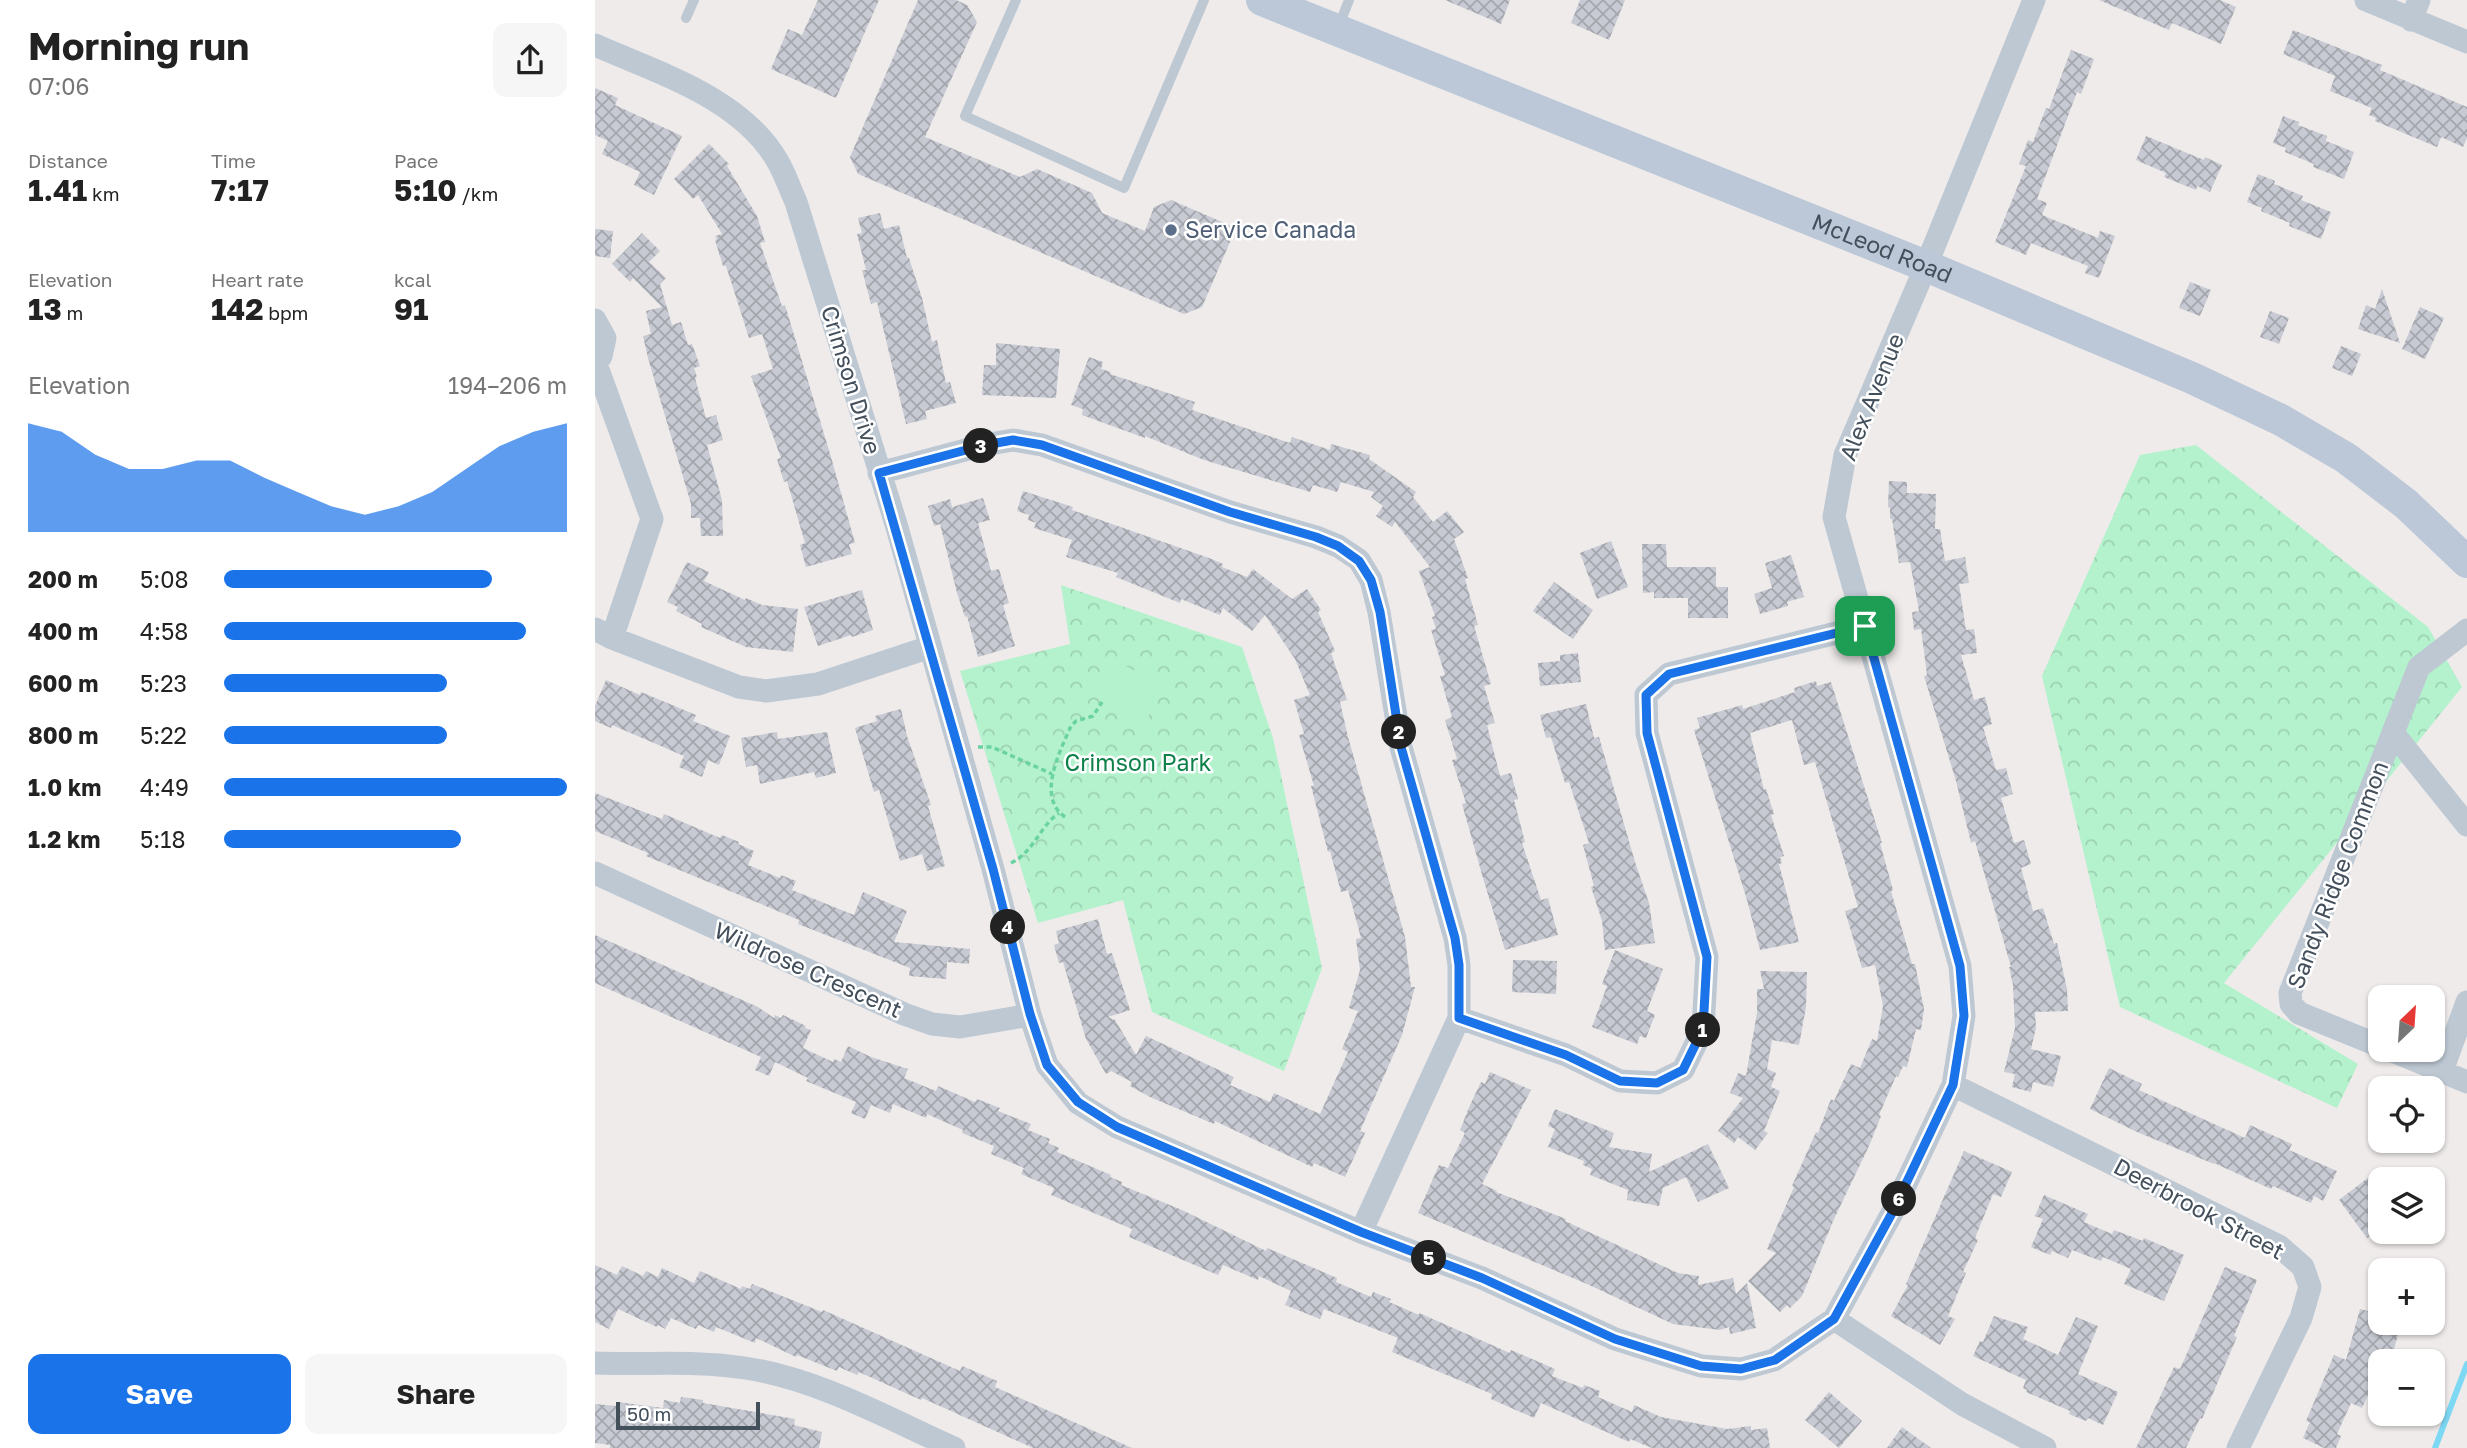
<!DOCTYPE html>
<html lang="en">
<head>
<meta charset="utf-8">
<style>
  body { margin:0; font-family:"Golos Text",sans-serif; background:#f6f6f6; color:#222; height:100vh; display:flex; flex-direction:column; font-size:26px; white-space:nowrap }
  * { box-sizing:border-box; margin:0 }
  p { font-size:23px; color:#767676 }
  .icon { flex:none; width:38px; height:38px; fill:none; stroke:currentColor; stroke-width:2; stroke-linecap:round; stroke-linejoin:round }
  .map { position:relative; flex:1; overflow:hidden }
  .panel { display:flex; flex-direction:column; background:#fff; width:595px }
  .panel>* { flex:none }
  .needle { width:46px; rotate:25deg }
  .controls { position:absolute; left:1773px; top:985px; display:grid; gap:14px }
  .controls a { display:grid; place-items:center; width:77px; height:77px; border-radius:14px; background:#fff; box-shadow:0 2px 5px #0004; font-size:35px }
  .scale { position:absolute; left:21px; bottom:18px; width:144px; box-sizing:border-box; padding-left:7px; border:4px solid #434f5b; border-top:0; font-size:19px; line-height:24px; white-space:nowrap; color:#434f5b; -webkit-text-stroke:5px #fff; paint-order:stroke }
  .pin { position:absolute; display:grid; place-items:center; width:60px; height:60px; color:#fff; margin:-30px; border-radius:14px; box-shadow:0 4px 10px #0006 }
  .km { position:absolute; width:35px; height:35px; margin:-18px; border-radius:50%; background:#222; color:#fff; font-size:19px; line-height:35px; text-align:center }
  .round { display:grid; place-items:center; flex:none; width:74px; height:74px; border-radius:14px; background:#f6f6f6 }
  .overview { display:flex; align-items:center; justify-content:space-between; height:119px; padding:0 28px }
  h1 { font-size:38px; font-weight:700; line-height:52px }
  .figures { display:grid; grid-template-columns:repeat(3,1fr); gap:10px; height:119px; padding:7px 28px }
  .figures div { display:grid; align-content:center }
  .figures b { font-size:30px; font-weight:700 }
  .figures small { font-size:19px; font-weight:400 }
  .figures p { font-size:19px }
  .chart { height:196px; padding:14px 28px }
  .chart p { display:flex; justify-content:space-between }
  .chart svg { width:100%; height:126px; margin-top:7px; fill:#1a73e8; opacity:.7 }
  .cta { display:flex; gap:14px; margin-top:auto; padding:14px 28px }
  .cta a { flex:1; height:80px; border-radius:14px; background:#1a73e8; color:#fff; font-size:28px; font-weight:700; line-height:80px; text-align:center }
  .cta a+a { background:#f6f6f6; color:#222 }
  ul { padding:0 28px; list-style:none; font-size:23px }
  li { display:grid; grid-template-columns:112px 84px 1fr; align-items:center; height:52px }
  li i { height:18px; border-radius:9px; background:#1a73e8 }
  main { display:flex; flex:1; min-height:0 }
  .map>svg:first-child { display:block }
  .forest { fill:url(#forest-crowns) }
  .garden { fill:#b4f2cd }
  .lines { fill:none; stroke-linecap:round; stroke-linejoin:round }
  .stream { stroke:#7dd8f3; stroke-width:6 }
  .building { fill:url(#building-cross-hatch) }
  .path { stroke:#6ad3a1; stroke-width:3.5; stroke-dasharray:5 3.5; stroke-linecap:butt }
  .service { stroke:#bdc8d3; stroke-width:10 }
  .minor { stroke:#bdc8d3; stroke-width:23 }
  .secondary { stroke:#bcc8d7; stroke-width:32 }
  .route-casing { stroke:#fff; stroke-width:14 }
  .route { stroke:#1a73e8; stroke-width:9 }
  .service-dot { fill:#5c6f8a; stroke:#fff; stroke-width:2.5 }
  .labels { text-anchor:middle; stroke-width:5; stroke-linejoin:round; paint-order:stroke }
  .service-label { font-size:23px; fill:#4e5e75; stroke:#fff; text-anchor:start }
  .street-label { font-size:23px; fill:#434f5b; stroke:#fff }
  .park-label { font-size:23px; fill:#0e814a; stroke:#fff }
</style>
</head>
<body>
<main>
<section class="panel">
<div class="overview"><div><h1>Morning run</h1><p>07:06</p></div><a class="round"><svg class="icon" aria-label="share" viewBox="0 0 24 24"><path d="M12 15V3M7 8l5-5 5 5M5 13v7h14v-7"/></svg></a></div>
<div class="figures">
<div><p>Distance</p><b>1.41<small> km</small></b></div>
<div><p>Time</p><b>7:17</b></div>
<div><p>Pace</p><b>5:10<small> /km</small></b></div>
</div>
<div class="figures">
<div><p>Elevation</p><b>13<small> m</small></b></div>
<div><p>Heart rate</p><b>142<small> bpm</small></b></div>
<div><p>kcal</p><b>91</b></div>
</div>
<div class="chart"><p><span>Elevation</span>194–206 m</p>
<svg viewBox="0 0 160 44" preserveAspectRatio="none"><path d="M0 44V6L10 9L20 17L30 22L40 22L50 19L60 19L70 25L80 30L90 35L100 38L110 35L120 30L130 22L140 14L150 9L160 6V44z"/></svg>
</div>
<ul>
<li><b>200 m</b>5:08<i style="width:78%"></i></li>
<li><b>400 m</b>4:58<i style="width:88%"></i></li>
<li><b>600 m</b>5:23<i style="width:65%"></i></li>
<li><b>800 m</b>5:22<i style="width:65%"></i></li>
<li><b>1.0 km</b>4:49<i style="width:100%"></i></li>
<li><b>1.2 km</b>5:18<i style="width:69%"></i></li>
</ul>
<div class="cta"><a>Save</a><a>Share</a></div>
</section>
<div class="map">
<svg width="1872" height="1448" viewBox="0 0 1872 1448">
  <defs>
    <pattern id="forest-crowns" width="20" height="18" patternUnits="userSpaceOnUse" patternTransform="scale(1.75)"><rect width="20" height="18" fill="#b4f2cd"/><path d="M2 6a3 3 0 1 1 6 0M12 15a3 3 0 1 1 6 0" fill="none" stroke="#9cd1b2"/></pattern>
    <pattern id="building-cross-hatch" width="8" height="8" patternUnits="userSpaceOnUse" patternTransform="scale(1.75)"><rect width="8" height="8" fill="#c7cad2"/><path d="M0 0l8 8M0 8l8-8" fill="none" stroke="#a3a6ad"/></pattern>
  </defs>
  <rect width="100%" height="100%" fill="#efebeb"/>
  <path class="forest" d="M1601,445l232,182 34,60 -238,296 134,81 -21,44 -217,-101 -78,-331 98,-221z
    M466,585l181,62 31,91 49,230 -38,103 -132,-59 -29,-112 -85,23 -78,-252 110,-27z"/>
  <path class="garden" d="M522,662l47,23 -19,38 -47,-24z"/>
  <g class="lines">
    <path class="stream" d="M1840,1448l32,-84"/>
  </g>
  <path class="building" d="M223,0h61l-43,98 -65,-29 17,-40 14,6z
    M323,0h38l11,5 10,17 -52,115 95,40 17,-8 55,24 10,20 43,18 9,-24 17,-7 65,28 -34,79 -18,7 -326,-140 -8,-17z
    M850,0h65l-9,24z
    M985,0h45l-16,40 -38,-17z
    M1504,0h121l16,7 -15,37 -49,-21 -3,7z
    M1698,30l89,35 -2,5 87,37v31l-4,9 -22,-10 -4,10 -62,-26 1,-3 -7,-3 3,-7 -42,-17 5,-15 -52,-22z
    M1476,50l23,9 -13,35 -4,-2 -40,107 10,4 -5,12 56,23 2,-7 15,5 -16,42 -14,-5 3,-7 -57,-23 -5,12 -31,-13 31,-76 -7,-2 9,-24 5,2 13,-34 3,1z
    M0,88l23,10 -3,7 67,31 -28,59 -20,-10 6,-13 -38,-18 6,-13 -13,-6z
    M1688,116l16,6 -1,3 29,11 -1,5 28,11 -10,27 -31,-12 1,-3 -29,-12 1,-4 -13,-5z
    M1551,136l58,24 1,-3 17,8 -12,27 -13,-6 -1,4 -32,-13 2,-4 -30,-13z
    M114,144l20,20 -2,2 30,50 8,26 -5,1 22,63 3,-1 46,152 24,86 -6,1 3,10 -46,13 -6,-22 5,-2 -18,-62 -3,1 -7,-23 4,-1 -30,-82 22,-7 -11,-35 -13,4 -23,-72h-3l-8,-26 2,-1 -2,-3 7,-2 -24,-39 -5,4 -19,-20z
    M1663,174l17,7 -1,3 29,12 -2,4 30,12 -10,27 -32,-13 1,-3 -29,-12 1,-3 -15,-6z
    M285,213l4,16 15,-4 8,33h2l13,40 10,44 5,-2 9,43 4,-1 6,21 -31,8 2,8 -21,5 -29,-122 -6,2 -9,-34h4l-9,-36 5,-1 -4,-15z
    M0,229l18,2 -3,27 -15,-2z
    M47,233l18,18 -11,11 17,16 -6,6 12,41 9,-3 7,23 4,-1 8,22 -6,2 3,9 -2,1 11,40 10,-3 7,25 -16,5 15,55 1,36h-22l-1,-18h-9v-14l-43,-146 -5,-22 8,-2 -5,-23 16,-4 -29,-29 -3,4 -18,-18z
    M1595,282l21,8 -11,26 -21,-8z
    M1787,289l18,54 -42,-14 8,-24 9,4z
    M1825,307l24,11 -19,41 -23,-10z
    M1675,311l19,7 -10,26 -19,-7z
    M401,343l64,6 -4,49 -74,-3 2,-30h12z
    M1746,346l20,8 -9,22 -20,-8z
    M494,357l14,5 -2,7 10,3 -1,2 85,28 -3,8 98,33 2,-6 38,13 1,-6 39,11 -1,4 47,33 -3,5 20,25 14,-11 17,21 -10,7 14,39 -3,1 13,46 -4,1 17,58 -7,2 11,37 -8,2 13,51 11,-3 7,26 -4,1 11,42 -3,1 19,57 7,-2 10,37 -53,15 -22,-72 -21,-74 4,-1 -14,-43 5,-1 -12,-39 7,-3 -12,-41 5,-1 -14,-45 5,-1 -4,-12 3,-1 -16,-45 11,-4 -35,-45 -3,5 -16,-11 7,-10 -12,-9 3,-5 -33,-10 -4,10 -24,-7 -3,7 -106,-32 -59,-24v2l-63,-23 1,-6 -12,-4z
    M1294,481l18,1v11l29,1 -1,35h5l5,32 20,-4 4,26 -10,1 7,46 8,-1 3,24 -16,2 13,45 11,-3 7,27 -9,3 13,43 10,-2 7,26 -12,4 13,45 10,-3 7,24 -10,4 12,43 10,-3 11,36 3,-1 10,46 1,22 -33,1 1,16 -5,21 30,7 -8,31 -20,-5 -2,10 -19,-5 3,-13 -11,-2 11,-44 -2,-43 -4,-18h2l-36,-126 -4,2 -15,-62 -32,-105 3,-1 -6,-46 -7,1 -2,-18 7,-1 -9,-49 -11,1 -7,-44h-2v-11l-2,-1z
    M428,491l50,16 -1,3 137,48 14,6 -1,3 25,10 6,-8 39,30 15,-10 14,21 -3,2 17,39 -4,2 16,47 -7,2 8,35 57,200 6,50h4l-13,48 -42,96 5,2 -20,44 -31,-14 -2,4 -97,-46 -1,3 -64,-27 -20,-11 2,-4 -21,-11 -5,3 -20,-35 -23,-77 -4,1 -5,-18 5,-2 -3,-12 42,-12 9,35 5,-1 18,57 -22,7 7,3 21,35 10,-19 88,41 -4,8 40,17 4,-9 46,21 28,-62 -6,-3 16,-38 -9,-3 11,-38 -4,-31 5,-1 -13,-48 -7,2 -11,-41 -2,1 -17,-66h3l-15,-51 5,-1 -10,-34 16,-5 -15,-36 -30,-44 -13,16 -29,-23 -3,7 -39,-16 -1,4 -64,-26 2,-4 -52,-16 6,-17 -38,-12 2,-5 -8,-3 1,-5 -12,-4z
    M388,498l7,22 -12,3 13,48 8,-2 10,34 -6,2 12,41 -37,11 -11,-41 -2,1 -8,-24 -17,-69 -6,2 -6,-20 22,-7 2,8z
    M1016,541l17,46 -31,12 -17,-46z
    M1047,544h24l1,23h49v20h12v31h-40v-20h-34v-6l-11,1z
    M1196,555l13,42 -17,5 1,4 -28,8 -6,-20 18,-6 -7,-25z
    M92,562l22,10 -5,9 41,19 1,-2 16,7 36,4 -5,43 -47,-5 -45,-20 1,-3 -26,-13 2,-4 -11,-5z
    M959,582l39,28 -20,29 -40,-28z
    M267,590l11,40 -21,7 -1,-2 -33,11 -14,-39z
    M983,653l3,29 -41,4 -2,-23 22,-2v-6z
    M11,680l34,15 1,-3 55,23 -3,6 37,15 -11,29 -11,-5 -6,17 -23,-10 5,-11 -72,-31 -1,3 -16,-7v-15z
    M1221,681l1,5 14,-4 51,161h-2l13,47 -2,1 21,73h3l9,45 -3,21 -5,-1 -9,38 -4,-1 -5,11 -2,-1 -17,39 2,1 -12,30 -35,73 -32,77 -12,12 -3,-3 -7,7 -32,-31 28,-28 -9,-4 27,-62 -2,-1 24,-54 2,1 13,-34 3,2 17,-37 9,4 12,-29 5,2 6,-35 -8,-41 -13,3 -17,-57 13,-4 -43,-145 -11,3 -12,-45 -42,13 14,57 2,-1 8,25 -3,1 13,41 -4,1 2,6 -3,1 20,78 -39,8 -13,-50 -53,-170 6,-2 -3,-10 45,-13 1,4 52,-17 -1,-4z
    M991,704l8,34 5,-1 36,125 14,41 6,40 -50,7 -3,-29 -11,-34 3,-1 -11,-41 6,-2 -20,-61 -4,1 -14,-46 -5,1 -6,-23z
    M306,709l6,27 24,69 -3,1 17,60 -18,5 -5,-17 -22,7 -21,-71 -5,2 -19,-64 22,-7 -2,-5z
    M182,732l1,7 49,-7 9,41 -20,5 -2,-6 -54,12 -3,-19 -11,2 -5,-29z
    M0,793l67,26 2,-5 56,24 2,-3 17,7 -1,2 16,7 -6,14 32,13 1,-3 15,6 -4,9 62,25 9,-23 44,19 -13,31 76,7 -1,15 -22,-2 -1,17 -37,-3 1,-8 -112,-44 1,-4 -153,-64 2,-3 -53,-22z
    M0,935l163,72 16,11 1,-3 6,3 2,-3 23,11 -1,2 6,2 -8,18 30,14 1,-3 7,3 7,-16 23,11 37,12 -4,9 32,13 2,-5 37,16 2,-3 23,9 -2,3 33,13 -3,6 22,9 -2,4 11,5 -2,4 54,23 -1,2 12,5 -1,3 61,25 84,41 1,-3 70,30 -1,4 35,15 2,-5 18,7 -2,3 30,13v-2l91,40 1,-3 44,19 -3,7 31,12 1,-3 16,6 -2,6 34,15 2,-7 27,12 66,12 24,-3v4l16,-2 3,20h-118l-22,-9 -1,3 -88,-39 -7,15 -43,-19 1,-5 -100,-42 6,-14 -74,-29 -4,10 -35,-14 6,-14 -32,-15 -1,4 -35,-15 -5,10 -89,-38 3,-8 -81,-34 3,-7 -33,-14 3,-6 -33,-14 3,-8 -32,-13 1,-3 -36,-16 -1,4 -33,-14 -3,9 -19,-8 -6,14 -14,-6 5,-11 -50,-21 2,-3 -33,-16 -6,14 -14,-6 6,-13 -166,-74z
    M1020,950l48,19 -16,42 8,4 -9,23 -6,-2 -3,8 -45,-17 15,-41 -5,-2z
    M918,960l44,1 -1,33 -44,-2z
    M1165,971l47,1 -1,35 -7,38 -27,-5 -5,29 9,4 -5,14 9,4 -16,40 4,2 -13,17 -17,-13 -4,6 -16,-12 25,-33 -13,-5 8,-20 8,3 11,-63v-24h7z
    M1514,1068l33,16 -3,6 106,48 5,-13 42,19 -3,6 48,21 -14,30 -9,-5 -3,7 -38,-17 -2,3 -57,-26v1l-77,-32 -47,-23z
    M895,1072l41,18 -49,94 15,7 -1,1 70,27 -1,2 113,52 21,3 -1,9 35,-7 3,16 11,-11 9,45 -26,6 -1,-7 -9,3 -47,-6 -86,-40 -169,-71 21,-48 9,3 17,-35 -5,-3 10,-25 11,-23 4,2z
    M960,1109l59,24 -5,14 43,7 -3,18 59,-28 21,44 -31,14 -12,-25 -23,11 -4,18 -32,-6 1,-10 -38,-15 2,-6 -9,-4 1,-4 -36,-14 7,-18 -7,-3z
    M1369,1151l48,21 -11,25 -8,-3 -18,44 3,2 -15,32 3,1 -18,43 7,3 -15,26 -49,-29 17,-31 -2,-1z
    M1778,1174l7,10v44l-13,10 -28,-38z
    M1449,1195l44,19 -4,8 28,12 2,-4 29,11 1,-3 40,17 -20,46 -40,-17 7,-15 -28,-12 -2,4 -29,-11 -4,8 -16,-7 -2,4 -19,-8 12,-28 -8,-3z
    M0,1265l22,10 5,-9 21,10 3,-5 12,6 4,-9 32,15 6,-12 41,18 1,-3 8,3 2,-5 70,28 1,-2 137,61 2,-5 35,15 -2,6 137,61h-99l-111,-50 -1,2 -62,-28 -2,3 -18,-8 -2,4 -40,-16 -1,2 -40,-19 -1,5 -39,-16 -2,5 -16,-7 -2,4 -25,-11 -6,11 -7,-4 -1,2 -39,-18 -9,20 -14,-7z
    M1630,1267l32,13 -23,56 3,1 -35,82 -2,-1 -14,30h-50l38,-81 6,2z
    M1765,1309l20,5v9h21l-9,34 -6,-2 -3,7h-3v6l-18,40 -11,-5 -14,31 4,2 -5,12h-12l-21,-10 7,-16 -4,-1 28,-66 12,5z
    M1399,1316l34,11 -5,12 35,16 18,-38 22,9 -20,48 40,18 -15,33 -15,-7 -2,3 -17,-7 1,-3 -44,-19 1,-2 -4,-2 3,-8 -53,-24 7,-15 3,1z
    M1234,1392l33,29 -23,27 -34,-28z
    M86,1397l22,3v3l92,16 -1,6 28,7 -3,16h-209v-3l-15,-2v-39l21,2 1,-4 46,6 1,-8 16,3z
    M1307,1427l29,21h-44z"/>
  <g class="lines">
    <path class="path" d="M383,747h14l60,27
      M470,817c-29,-20 -5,-66 6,-91l5,-5 17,-5 9,-14
      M416,863c23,-11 28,-36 48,-50"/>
    <path class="service" d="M421,0l-51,116 159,72 80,-188
      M91,18l8,-18
      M743,28l11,-28"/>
    <path class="minor" d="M1771,0l101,42
      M1816,20l8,-20
      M0,45c63,28 147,53 183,117 7,12 12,27 18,40l100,322 97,345 37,146 17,50 31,38 39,24 244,105 121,46 133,61 86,27 40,3 33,-9 60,-41 57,-104 62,-130 11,-69 -4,-50 -126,-449 11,-62 81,-189 108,-266
      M0,320l10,18 -4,18 -6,8
      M1,364l56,155 -40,119
      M284,473l105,-28 29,-5 29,5 188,67 86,25 22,9 21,14 12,20 8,32 22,135 54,191 4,27v53l-98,214
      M0,629l17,9 127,49 27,4 52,-7 112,-37
      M1798,733l74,92
      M0,873l309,141 28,10 28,3 70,-12
      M864,1018l107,37 54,26 37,2 26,-13 20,-41 4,-72 -60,-224 -1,-38 23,-21 196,-48
      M1785,1046l-81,-33 -8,-9 -1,-11 129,-326 48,-37
      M1795,1050l77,32
      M1847,1071l25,-69
      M1358,1085l326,161 24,21 7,20 -9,31 -63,130
      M1239,1319l128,85 83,44
      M0,1363c50,2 100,-3 150,5 73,11 142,50 209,80"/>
    <path class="secondary" id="s1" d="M667,0l664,266 266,112 89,42 65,38 60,46 61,58"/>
  </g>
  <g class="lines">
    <defs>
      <path id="route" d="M418,440l29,5 188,67 86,25 22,9 21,15 12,19 9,32 21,135 54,191 4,27v53l107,37 54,26 37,2 26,-13 20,-41 4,-72 -60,-224 -1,-38 23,-21 196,-48 95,340 4,50 -11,69 -62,130 -57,104 -59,41 -34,9 -40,-3 -86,-27 -133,-61 -121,-46 -244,-105 -39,-25 -31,-37 -17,-51 -37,-145 -114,-396 106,-28z"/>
    </defs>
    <use href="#route" class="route-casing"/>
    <use href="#route" class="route"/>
  </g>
  <circle class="service-dot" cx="576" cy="230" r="7"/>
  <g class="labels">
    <g class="service-label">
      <text x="590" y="238">Service Canada</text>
    </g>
    <g class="street-label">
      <text dy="8" stroke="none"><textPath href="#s1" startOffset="668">McLeod Road</textPath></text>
      <text transform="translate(256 380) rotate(73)" y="8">Crimson Drive</text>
      <text transform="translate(1277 397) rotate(-68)" y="8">Alex Avenue</text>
      <text transform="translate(1743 875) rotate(-69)" y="8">Sandy Ridge Common</text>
      <text transform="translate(213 970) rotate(24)" y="8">Wildrose Crescent</text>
      <text transform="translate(1604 1209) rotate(28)" y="8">Deerbrook Street</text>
    </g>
    <g class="park-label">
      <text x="543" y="771">Crimson Park</text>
    </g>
  </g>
</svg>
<div class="controls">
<a><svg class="needle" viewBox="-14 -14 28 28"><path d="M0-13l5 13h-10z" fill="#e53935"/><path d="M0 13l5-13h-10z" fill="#767676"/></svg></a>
<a><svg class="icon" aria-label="locate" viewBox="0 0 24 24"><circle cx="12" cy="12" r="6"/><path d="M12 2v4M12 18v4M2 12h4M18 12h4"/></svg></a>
<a><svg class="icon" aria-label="layers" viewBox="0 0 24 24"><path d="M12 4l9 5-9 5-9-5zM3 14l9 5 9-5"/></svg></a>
<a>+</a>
<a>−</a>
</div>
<div class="scale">50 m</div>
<div class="pin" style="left:1270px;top:626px;background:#1e9e55"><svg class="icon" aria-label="arrive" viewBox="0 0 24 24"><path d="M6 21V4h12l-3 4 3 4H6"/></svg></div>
<b class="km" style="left:1108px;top:1030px">1</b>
<b class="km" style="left:804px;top:732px">2</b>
<b class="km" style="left:386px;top:446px">3</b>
<b class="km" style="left:413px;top:927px">4</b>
<b class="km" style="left:834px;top:1258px">5</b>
<b class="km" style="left:1304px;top:1199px">6</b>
</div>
</main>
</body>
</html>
